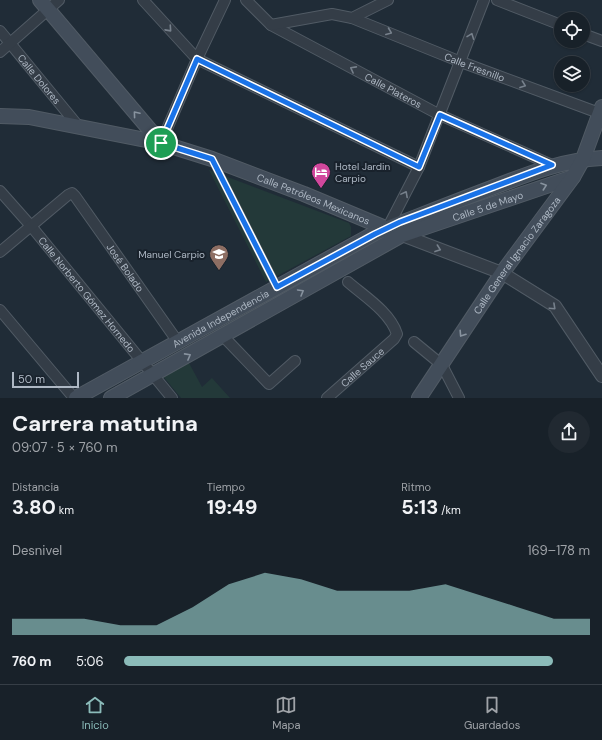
<!DOCTYPE html>
<html lang="es">
<head>
<meta charset="utf-8">
<style>
  body { margin:0; font-family:"DM Sans",sans-serif; background:#212931; color:#f1f3f6; height:100vh; display:flex; flex-direction:column; font-size:15px; white-space:nowrap }
  * { box-sizing:border-box; margin:0 }
  p { font-size:13px; color:#9fa3a8 }
  .icon { flex:none; width:22px; height:22px; fill:none; stroke:currentColor; stroke-width:2; stroke-linecap:round; stroke-linejoin:round }
  .map { position:relative; height:398px; overflow:hidden }
  .side { display:flex; flex-direction:column; background:#182129; flex:1 }
  .side>* { flex:none }
  .buttons { position:absolute; left:554px; top:12px; display:grid; gap:8px }
  .buttons a { display:grid; place-items:center; width:36px; height:36px; border-radius:50%; background:#182129; box-shadow:0 1px 3px #0004,0 0 0 1px #363e46; font-size:20px }
  .scale { position:absolute; left:12px; bottom:10px; width:67px; box-sizing:border-box; padding-left:4px; border:2px solid #aeb8c4; border-top:0; font-size:11px; line-height:14px; white-space:nowrap; color:#aeb8c4; -webkit-text-stroke:3px #19222c; paint-order:stroke }
  .pin { position:absolute; display:grid; place-items:center; width:34px; height:34px; color:#fff; margin:-17px; border:2px solid #fff; border-radius:50%; box-shadow:0 1px 4px #0007 }
  .round { display:grid; place-items:center; flex:none; width:42px; height:42px; border-radius:21px; background:#212931 }
  .headline { display:flex; align-items:center; justify-content:space-between; height:68px; padding:0 12px }
  h1 { font-size:22px; font-weight:700; line-height:30px }
  .metrics { display:grid; grid-template-columns:repeat(3,1fr); gap:6px; height:68px; padding:4px 12px }
  .metrics div { display:grid; align-content:center }
  .metrics b { font-size:20px; font-weight:700 }
  .metrics small { font-size:11px; font-weight:400 }
  .metrics p { font-size:11px }
  .chart { height:112px; padding:8px 12px }
  .chart p { display:flex; justify-content:space-between }
  .chart svg { width:100%; height:72px; margin-top:4px; fill:#8bbbb9; opacity:.7 }
  ul { padding:0 12px; list-style:none; font-size:13px }
  li { display:grid; grid-template-columns:64px 48px 1fr; align-items:center; height:30px }
  li i { height:10px; border-radius:5px; background:#8bbbb9 }
  .tabs { display:flex; justify-content:space-around; align-items:center; height:56px; border-top:1px solid #363e46; background:#182129; font-size:11px; color:#9fa3a8 }
  .tabs a { display:grid; justify-items:center; gap:2px }
  .tabs .current { color:#8bbbb9 }
  .map>svg:first-child { display:block }
  .green { fill:#233939 }
  .lines { fill:none; stroke-linecap:round; stroke-linejoin:round }
  .pedestrian-casing { stroke:#515b65; stroke-width:9 }
  .minor-casing { stroke:#515b65; stroke-width:12 }
  .tertiary-casing { stroke:#515b65; stroke-width:14 }
  .secondary-casing { stroke:#515b65; stroke-width:16 }
  .pedestrian { stroke:#343d47; stroke-width:7 }
  .minor { stroke:#343d47; stroke-width:10 }
  .tertiary { stroke:#343d47; stroke-width:12 }
  .secondary { stroke:#424d5a; stroke-width:14 }
  .oneway { stroke:#77818c }
  .oneway2 { stroke:#88939f }
  .route-casing { stroke:#fff; stroke-width:8 }
  .route { stroke:#1a73e8; stroke-width:5 }
  .labels { text-anchor:middle; stroke-width:4; stroke-linejoin:round; paint-order:stroke }
  .street-label { font-size:10px; fill:#aeb8c4; stroke:#19222c }
  .poi-label { font-size:10px; fill:#aeb8c4; stroke:#19222c; text-anchor:start }
</style>
</head>
<body>
<div class="map">
<svg width="602" height="398" viewBox="0 0 602 398">
  <rect width="100%" height="100%" fill="#202c37"/>
  <path class="green" d="M209,170l140,53 2,4v9l-85,46z
    M189,363l13,24 10,-9 18,20h-49l-19,-23z"/>
  <g class="lines">
    <defs>
      <path id="pedestrian" d="M212,159l65,128"/>
      <g id="minor">
        <path d="M143,0l54,59 222,108"/>
        <path id="s1" d="M246,0l25,25 169,90 112,50"/>
        <path d="M497,0l64,25"/>
        <path id="s2" d="M352,18l109,44 138,51"/>
        <path d="M271,25l61,-11 20,4 36,-18"/>
        <path id="s3" d="M0,31l79,96"/>
        <path d="M583,34l19,7"/>
        <path d="M0,52l59,-52"/>
        <path d="M161,143l36,-84 28,-59"/>
        <path id="s4" d="M0,191l31,35 141,172"/>
        <path d="M387,229l32,-62 65,-167"/>
        <path id="s5" d="M0,252l68,-57 4,-2 3,3 103,146"/>
        <path d="M0,310l74,88"/>
        <path d="M223,336l46,48 26,-23"/>
        <path d="M414,342l28,23 17,33"/>
        <path id="s6" d="M327,398l67,-59 3,-5c-7,-22 -33,-38 -49,-52"/>
      </g>
      <path id="tertiary" d="M402,235l100,38 53,33 47,70"/>
      <g id="secondary">
        <path d="M40,0l121,143"/>
        <path id="s7" d="M0,116l29,1 132,26 51,16 92,35 86,36"/>
        <path id="s8" d="M76,398l299,-165c39,-15 79,-31 119,-46 36,-14 69,-27 108,-29"/>
        <path id="s9" d="M111,398l291,-163 171,-58"/>
        <path id="s10" d="M419,398l83,-125 71,-96 10,-18 19,-52"/>
      </g>
    </defs>
    <use href="#pedestrian" class="pedestrian-casing"/>
    <use href="#minor" class="minor-casing"/>
    <use href="#tertiary" class="tertiary-casing"/>
    <use href="#secondary" class="secondary-casing"/>
    <use href="#pedestrian" class="pedestrian"/>
    <use href="#minor" class="minor"/>
    <use href="#tertiary" class="tertiary"/>
    <use href="#secondary" class="secondary"/>
  </g>
  <defs><path id="oneway-chevron" d="M-2-3.5L2.5 0L-2 3.5" fill="none" stroke-width="1.6" stroke-linecap="round" stroke-linejoin="round"/></defs>
  <g class="oneway">
    <use href="#oneway-chevron" transform="translate(169 29) rotate(48)"/>
    <use href="#oneway-chevron" transform="translate(389 32) rotate(22)"/>
    <use href="#oneway-chevron" transform="translate(471 36) rotate(-69)"/>
    <use href="#oneway-chevron" transform="translate(353 69) rotate(-152)"/>
    <use href="#oneway-chevron" transform="translate(523 85) rotate(20)"/>
    <use href="#oneway-chevron" transform="translate(405 194) rotate(-62)"/>
    <use href="#oneway-chevron" transform="translate(438 249) rotate(20)"/>
    <use href="#oneway-chevron" transform="translate(553 307) rotate(43)"/>
  </g>
  <g class="oneway2">
    <use href="#oneway-chevron" transform="translate(136 114) rotate(-130)"/>
    <use href="#oneway-chevron" transform="translate(544 186) rotate(-19)"/>
    <use href="#oneway-chevron" transform="translate(301 292) rotate(-30)"/>
    <use href="#oneway-chevron" transform="translate(462 334) rotate(123)"/>
    <use href="#oneway-chevron" transform="translate(188 356) rotate(-29)"/>
  </g>
  <g class="lines">
    <defs>
      <path id="route" d="M197,59l222,108 21,-52 112,50 -152,57 -25,12 -98,53 -65,-128 -51,-16z"/>
    </defs>
    <use href="#route" class="route-casing"/>
    <use href="#route" class="route"/>
  </g>
  <defs>
    <symbol id="hotel-pin" viewBox="-11 -11 22 30"><path d="M0 17L-7.5 6A9.5 9.5 0 1 1 7.5 6Z" fill="#d1479c" stroke="#19222c"/><path d="M-6-4.5h1.5V1H6V5H4.5V3h-9V5H-6ZM-4 0a1.8 1.8 0 1 1 3.6 0ZM.5 0V-2.5h3Q6-2.5 6 0Z" fill="#fff"/></symbol>
    <symbol id="school-pin" viewBox="-11 -11 22 30"><path d="M0 17L-7.5 6A9.5 9.5 0 1 1 7.5 6Z" fill="#8d6e63" stroke="#19222c"/><path d="M0-5L7-2L0 1L-7-2ZM-4 1L0 2.5L4 1V4Q0 6-4 4Z" fill="#fff"/></symbol>
  </defs>
  <g fill-rule="evenodd">
    <use href="#hotel-pin" x="310" y="161" width="22" height="30"/>
    <use href="#school-pin" x="208" y="243" width="22" height="30"/>
  </g>
  <g class="labels">
    <g class="street-label">
      <text dy="4" stroke="none"><textPath href="#s2" startOffset="132">Calle Fresnillo</textPath></text>
      <text dy="4" stroke="none"><textPath href="#s3" startOffset="62">Calle Dolores</textPath></text>
      <text dy="4" stroke="none"><textPath href="#s1" startOffset="174">Calle Plateros</textPath></text>
      <text dy="4" stroke="none"><textPath href="#s7" startOffset="326">Calle Petróleos Mexicanos</textPath></text>
      <text dy="4" stroke="none"><textPath href="#s9" startOffset="424">Calle 5 de Mayo</textPath></text>
      <text dy="4" stroke="none"><textPath href="#s10" startOffset="173">Calle General Ignacio Zaragoza</textPath></text>
      <text dy="4" stroke="none"><textPath href="#s5" startOffset="185">José Bolado</textPath></text>
      <text dy="4" stroke="none"><textPath href="#s4" startOffset="135">Calle Norberto Gómez Hornedo</textPath></text>
      <text dy="4" stroke="none"><textPath href="#s8" startOffset="165">Avenida Independencia</textPath></text>
      <text dy="4" stroke="none"><textPath href="#s6" startOffset="47">Calle Sauce</textPath></text>
    </g>
    <g class="poi-label">
      <text x="335" y="170">Hotel Jardin<tspan x="335" dy="12">Carpio</tspan></text>
      <text x="205" y="258" text-anchor="end">Manuel Carpio</text>
    </g>
  </g>
</svg>
<div class="buttons">
<a><svg class="icon" aria-label="locate" viewBox="0 0 24 24"><circle cx="12" cy="12" r="6"/><path d="M12 2v4M12 18v4M2 12h4M18 12h4"/></svg></a>
<a><svg class="icon" aria-label="layers" viewBox="0 0 24 24"><path d="M12 4l9 5-9 5-9-5zM3 14l9 5 9-5"/></svg></a>
</div>
<div class="scale">50 m</div>
<div class="pin" style="left:161px;top:143px;background:#1e9e55"><svg class="icon" aria-label="arrive" viewBox="0 0 24 24"><path d="M6 21V4h12l-3 4 3 4H6"/></svg></div>
</div>
<section class="side">
<div class="headline"><div><h1>Carrera matutina</h1><p>09:07 · 5 × 760 m</p></div><a class="round"><svg class="icon" aria-label="share" viewBox="0 0 24 24"><path d="M12 15V3M7 8l5-5 5 5M5 13v7h14v-7"/></svg></a></div>
<div class="metrics">
<div><p>Distancia</p><b>3.80<small> km</small></b></div>
<div><p>Tiempo</p><b>19:49</b></div>
<div><p>Ritmo</p><b>5:13<small> /km</small></b></div>
</div>
<div class="chart"><p><span>Desnivel</span>169–178 m</p>
<svg viewBox="0 0 160 44" preserveAspectRatio="none"><path d="M0 44V34L10 34L20 34L30 38L40 38L50 27L60 13L70 6L80 10L90 17L100 17L110 17L120 13L130 20L140 27L150 34L160 34V44z"/></svg>
</div>
<ul>
<li><b>760 m</b>5:06<i style="width:92%"></i></li>
</ul>
</section>
<nav class="tabs">
<a class="current"><svg class="icon" aria-label="home" viewBox="0 0 24 24"><path d="M3 11l9-7 9 7M6 9v11h12V9"/></svg>Inicio</a>
<a><svg class="icon" aria-label="map" viewBox="0 0 24 24"><path d="M3 6l6-2 6 2 6-2v14l-6 2-6-2-6 2zM9 4v14M15 6v14"/></svg>Mapa</a>
<a><svg class="icon" aria-label="saved" viewBox="0 0 24 24"><path d="M7 4h10v16l-5-4-5 4z"/></svg>Guardados</a>
</nav>
</body>
</html>
